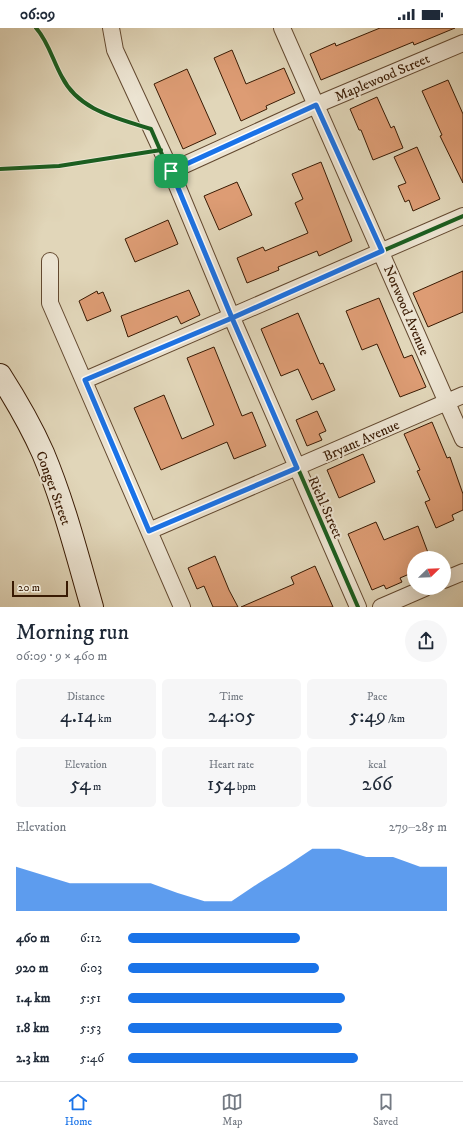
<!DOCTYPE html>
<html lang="en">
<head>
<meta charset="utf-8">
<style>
  body { margin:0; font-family:"IM FELL DW Pica",serif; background:#f6f6f7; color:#1f2937; height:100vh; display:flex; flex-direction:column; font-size:15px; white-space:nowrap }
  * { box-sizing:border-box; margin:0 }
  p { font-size:13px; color:#747a83 }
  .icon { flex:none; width:22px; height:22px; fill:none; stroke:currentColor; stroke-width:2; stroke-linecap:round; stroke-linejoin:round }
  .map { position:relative; height:579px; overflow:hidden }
  .sheet { display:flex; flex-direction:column; background:#fff; flex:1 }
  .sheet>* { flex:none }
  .needle { width:26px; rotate:67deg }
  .tools { position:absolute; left:407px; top:523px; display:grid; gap:8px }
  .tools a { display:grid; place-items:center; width:44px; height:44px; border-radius:50%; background:#fff; box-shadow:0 4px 16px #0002; font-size:20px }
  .scale { position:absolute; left:12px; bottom:10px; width:56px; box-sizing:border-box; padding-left:4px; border:2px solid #391a03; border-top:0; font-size:11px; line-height:14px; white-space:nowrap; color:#391a03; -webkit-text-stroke:3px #ece4d2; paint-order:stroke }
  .pin { position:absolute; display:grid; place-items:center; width:34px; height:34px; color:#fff; margin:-17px; border-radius:8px; box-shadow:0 2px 6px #0006 }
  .round { display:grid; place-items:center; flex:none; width:42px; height:42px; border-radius:21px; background:#f6f6f7 }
  .summary { display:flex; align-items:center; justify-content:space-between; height:68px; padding:0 16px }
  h1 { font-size:22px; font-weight:600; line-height:30px }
  .stats { display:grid; grid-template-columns:repeat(3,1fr); gap:6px; height:68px; padding:4px 16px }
  .stats div { display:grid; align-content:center; border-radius:6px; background:#f6f6f7; text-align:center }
  .stats b { font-size:20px; font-weight:600 }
  .stats small { font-size:11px; font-weight:400 }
  .stats p { font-size:11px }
  .chart { height:112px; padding:8px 16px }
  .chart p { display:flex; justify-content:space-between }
  .chart svg { width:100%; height:72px; margin-top:4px; fill:#1a73e8; opacity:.7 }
  ul { padding:0 16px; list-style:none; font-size:13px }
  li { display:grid; grid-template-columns:64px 48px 1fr; align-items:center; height:30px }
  li i { height:10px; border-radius:5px; background:#1a73e8 }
  .status { display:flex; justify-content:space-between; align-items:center; height:28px; padding:0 20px; background:#fff; direction:ltr }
  .status svg { height:11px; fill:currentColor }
  .tabs { display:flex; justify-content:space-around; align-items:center; height:56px; border-top:1px solid #e0e1e3; background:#fff; font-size:11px; color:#747a83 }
  .tabs a { display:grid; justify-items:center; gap:2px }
  .tabs .current { color:#1a73e8 }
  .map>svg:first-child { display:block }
  .building { fill:#dd9c74; stroke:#391a03 }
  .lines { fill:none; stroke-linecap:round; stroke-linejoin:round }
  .street-casing { stroke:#634930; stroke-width:18 }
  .secondary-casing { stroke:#391a03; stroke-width:24 }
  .street { stroke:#ece4d2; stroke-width:16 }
  .secondary { stroke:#ece4d2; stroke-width:22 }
  .cycleway-casing { stroke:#ece4d2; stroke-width:6 }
  .cycleway { stroke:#1b5e20; stroke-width:4 }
  .route-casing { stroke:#fff; stroke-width:8 }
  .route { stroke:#1a73e8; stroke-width:5 }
  .labels { text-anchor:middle; stroke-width:4; stroke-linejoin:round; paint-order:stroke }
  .street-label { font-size:14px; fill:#391a03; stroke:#ece4d2 }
</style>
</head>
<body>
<div class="status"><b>06:09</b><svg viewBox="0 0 49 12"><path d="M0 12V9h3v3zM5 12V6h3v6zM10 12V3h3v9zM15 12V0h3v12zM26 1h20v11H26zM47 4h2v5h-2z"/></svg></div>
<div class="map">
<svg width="463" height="579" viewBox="0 0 463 579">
  <rect width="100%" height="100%" fill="#e1d6b9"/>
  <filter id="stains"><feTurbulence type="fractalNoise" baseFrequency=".005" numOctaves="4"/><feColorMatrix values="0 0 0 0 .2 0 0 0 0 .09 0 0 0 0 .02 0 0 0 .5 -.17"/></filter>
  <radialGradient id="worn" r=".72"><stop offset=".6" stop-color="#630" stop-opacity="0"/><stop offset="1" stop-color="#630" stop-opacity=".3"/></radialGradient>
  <path class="building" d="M380,0h75l-41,17 -1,-3 -92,38 -11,-26 25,-11 1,3z
    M232,22l14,34 38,-16 11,25 -29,13 1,3 -26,12 -27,-63z
    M187,41l29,65 -33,15 -29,-65z
    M448,52l15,34v69l-23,-47 2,-1 -20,-44z
    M377,69l14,31 3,-2 9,22 -30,12 -12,-30h-2l-9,-21z
    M417,119l23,52 -27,12 -4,-11 -4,2 -7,-16 8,-3 -12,-26z
    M321,134l31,79 -33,15 -2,-5 -39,16 1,3 -32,13 -10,-25 26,-11 2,4 43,-18 -13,-30 8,-4 -11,-25z
    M237,154l15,33 -33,15 -15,-34z
    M168,192l10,24 -43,18 -10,-23z
    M463,243v41l-35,15 -15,-34z
    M189,262l11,25 -19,9 -4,-8 -49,21 -7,-21z
    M97,263l1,3 5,-2 8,19 -24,10 -8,-20z
    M379,270l25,60 8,-3 14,32 -26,10 -23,-53 -15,6 -16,-39z
    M298,285l22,51 3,-1 12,27 -23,10 -14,-31 -17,7 -20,-47z
    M214,319l28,69 10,-4 14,34 -32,13 -7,-17 -66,28 -27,-62 30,-13 18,44 32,-14 -27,-67z
    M317,383l9,20 -7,3 3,6 -15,6 -11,-26z
    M432,394l15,36 3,-1 13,37v16l-11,5 2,5 -18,8 -11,-26 5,-2 -13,-29 3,-1 -16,-36z
    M363,426l12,28 -36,16 -12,-28z
    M376,494l8,18 34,-14 12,32h-16v14l-14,6 2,4 -16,7 -2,-4 -12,5 -24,-56z
    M215,528l14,34 9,17h-25l-9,-21 -7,3 -9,-21z
    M315,538l18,41h-92l53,-23 -3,-7z"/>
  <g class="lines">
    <defs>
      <path id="street" d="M111,0l4,22 56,121 61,147 126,289
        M282,0l181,411
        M171,143l145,-66 147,-62
        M50,233v42l132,304
        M85,352l378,-164
        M149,503l314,-136
        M444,552l19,-8
        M381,579l44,-19"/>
      <path id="secondary" d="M0,347c16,25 31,51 43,78 21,50 34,102 49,154"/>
    </defs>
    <use href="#street" class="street-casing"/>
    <use href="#secondary" class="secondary-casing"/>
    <use href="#street" class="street"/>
    <use href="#secondary" class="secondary"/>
    <defs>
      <path id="cycleway" d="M36,0c12,13 17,33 26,49 17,34 56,41 89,52l207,478
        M0,141l59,-3 102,-16
        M85,352l378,-164"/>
    </defs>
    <use href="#cycleway" class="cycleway-casing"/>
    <use href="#cycleway" class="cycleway"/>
  </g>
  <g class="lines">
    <defs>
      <path id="route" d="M171,143l61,147 -147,62 64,151 148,-63 -65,-150 150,-67 -66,-146 -145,66"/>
    </defs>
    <use href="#route" class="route-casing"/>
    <use href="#route" class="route"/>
  </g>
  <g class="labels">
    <g class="street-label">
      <text transform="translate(382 49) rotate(-23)" y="5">Maplewood Street</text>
      <text transform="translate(407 282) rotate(67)" y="5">Norwood Avenue</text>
      <text transform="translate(361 412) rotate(-24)" y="5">Bryant Avenue</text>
      <text transform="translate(54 460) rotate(70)" y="5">Conger Street</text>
      <text transform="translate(326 479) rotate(66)" y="5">Riehl Street</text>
    </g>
  </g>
  <rect width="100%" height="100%" filter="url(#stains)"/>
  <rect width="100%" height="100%" fill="url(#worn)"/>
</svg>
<div class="tools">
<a><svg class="needle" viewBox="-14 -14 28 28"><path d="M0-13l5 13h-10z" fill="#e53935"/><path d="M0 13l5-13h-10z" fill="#747a83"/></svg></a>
</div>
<div class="scale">20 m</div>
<div class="pin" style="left:171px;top:143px;background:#1e9e55"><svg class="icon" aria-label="arrive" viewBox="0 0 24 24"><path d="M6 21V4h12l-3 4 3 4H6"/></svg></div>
</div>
<section class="sheet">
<div class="summary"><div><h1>Morning run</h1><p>06:09 · 9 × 460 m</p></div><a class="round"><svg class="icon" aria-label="share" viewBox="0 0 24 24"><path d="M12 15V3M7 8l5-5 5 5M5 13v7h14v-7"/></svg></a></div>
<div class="stats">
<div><p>Distance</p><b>4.14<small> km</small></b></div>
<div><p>Time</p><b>24:05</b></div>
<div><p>Pace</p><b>5:49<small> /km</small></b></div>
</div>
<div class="stats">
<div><p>Elevation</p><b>54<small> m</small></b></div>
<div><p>Heart rate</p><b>154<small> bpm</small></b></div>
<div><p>kcal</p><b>266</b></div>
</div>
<div class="chart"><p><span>Elevation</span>279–285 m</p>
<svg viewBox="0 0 160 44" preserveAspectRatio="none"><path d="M0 44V17L10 22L20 27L30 27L40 27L50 27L60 33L70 38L80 38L90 27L100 17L110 6L120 6L130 11L140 11L150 17L160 17V44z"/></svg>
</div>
<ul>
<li><b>460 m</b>6:12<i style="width:54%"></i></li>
<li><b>920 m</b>6:03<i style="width:60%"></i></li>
<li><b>1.4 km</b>5:51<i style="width:68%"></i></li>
<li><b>1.8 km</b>5:53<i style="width:67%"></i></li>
<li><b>2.3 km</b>5:46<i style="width:72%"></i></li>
</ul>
</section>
<nav class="tabs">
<a class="current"><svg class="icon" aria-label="home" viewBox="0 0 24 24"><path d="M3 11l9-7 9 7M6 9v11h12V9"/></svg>Home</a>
<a><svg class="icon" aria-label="map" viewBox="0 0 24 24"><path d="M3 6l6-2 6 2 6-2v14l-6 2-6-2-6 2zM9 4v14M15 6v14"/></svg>Map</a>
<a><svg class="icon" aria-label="saved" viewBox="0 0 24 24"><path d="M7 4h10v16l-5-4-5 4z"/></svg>Saved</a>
</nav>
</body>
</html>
